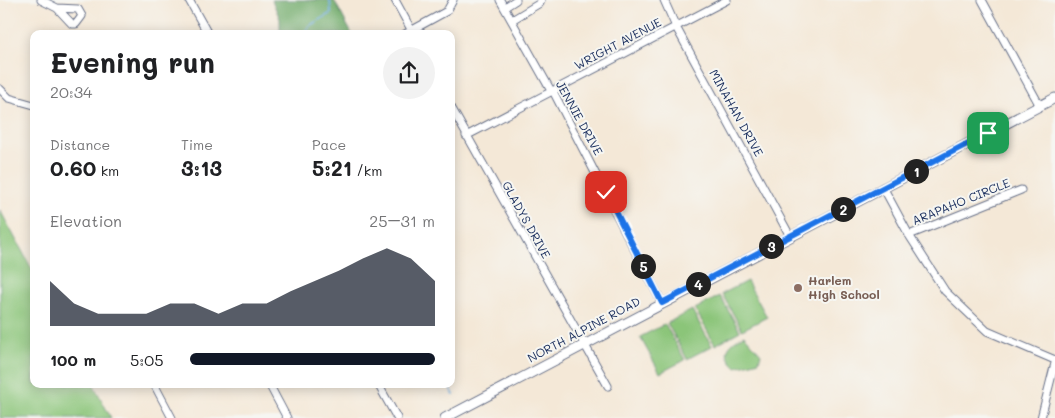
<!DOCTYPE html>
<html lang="en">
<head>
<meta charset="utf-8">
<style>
  body { margin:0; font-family:Mali,sans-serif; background:#f2f2f2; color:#202124; height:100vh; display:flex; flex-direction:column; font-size:19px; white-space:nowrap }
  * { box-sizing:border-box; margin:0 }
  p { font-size:16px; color:#757577 }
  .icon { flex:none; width:28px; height:28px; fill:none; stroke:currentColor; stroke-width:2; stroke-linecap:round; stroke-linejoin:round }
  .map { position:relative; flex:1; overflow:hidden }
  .drawer { position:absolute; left:30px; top:30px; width:425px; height:358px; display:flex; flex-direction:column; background:#fff; border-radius:10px; box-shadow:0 2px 12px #0003 }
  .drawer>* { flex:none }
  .pin { position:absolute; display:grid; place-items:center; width:42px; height:42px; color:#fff; margin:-21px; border-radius:10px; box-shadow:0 2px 8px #0006 }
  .km { position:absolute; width:25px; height:25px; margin:-12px; border-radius:50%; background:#222; color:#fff; font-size:14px; line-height:25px; text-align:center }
  .round { display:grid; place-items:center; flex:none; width:52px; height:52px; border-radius:26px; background:#f2f2f2 }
  .overview { display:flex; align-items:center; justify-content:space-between; height:85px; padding:0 20px }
  h1 { font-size:28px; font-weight:700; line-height:38px }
  .metrics { display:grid; grid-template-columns:repeat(3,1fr); gap:8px; height:85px; padding:5px 20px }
  .metrics div { display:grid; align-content:center }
  .metrics b { font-size:21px; font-weight:700 }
  .metrics small { font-size:14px; font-weight:400 }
  .metrics p { font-size:14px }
  .chart { height:140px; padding:10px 20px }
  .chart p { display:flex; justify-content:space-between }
  .chart svg { width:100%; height:90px; margin-top:5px; fill:#111827; opacity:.7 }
  ul { padding:0 20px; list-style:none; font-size:16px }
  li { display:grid; grid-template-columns:80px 60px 1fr; align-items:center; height:38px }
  li i { height:12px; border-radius:6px; background:#111827 }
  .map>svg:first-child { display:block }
  .green { fill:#8bc579; stroke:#537a6c }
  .forest { fill:#70aa69; stroke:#466c64 }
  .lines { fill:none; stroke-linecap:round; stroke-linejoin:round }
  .stream { stroke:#69a9dc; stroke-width:2 }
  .minor-casing { stroke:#677088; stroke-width:9 }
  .major-casing { stroke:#677088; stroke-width:11 }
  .minor { stroke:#fff; stroke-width:7 }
  .major { stroke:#fff; stroke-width:9 }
  .route-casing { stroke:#fff; stroke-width:10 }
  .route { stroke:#1a73e8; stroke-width:6 }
  .education-dot { fill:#8d6e63; stroke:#f6f6f2; stroke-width:2 }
  .labels { text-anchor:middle; stroke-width:4; stroke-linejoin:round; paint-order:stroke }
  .street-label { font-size:12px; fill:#1b2f5e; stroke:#f6f6f2 }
  .education-label { font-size:12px; font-weight:bold; fill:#785e54; stroke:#f6f6f2; text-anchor:start }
</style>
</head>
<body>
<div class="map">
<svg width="1055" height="418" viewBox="0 0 1055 418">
  <rect width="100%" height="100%" fill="#f6f6f2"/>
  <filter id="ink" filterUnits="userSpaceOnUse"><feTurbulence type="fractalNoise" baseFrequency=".02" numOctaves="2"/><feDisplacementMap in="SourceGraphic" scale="10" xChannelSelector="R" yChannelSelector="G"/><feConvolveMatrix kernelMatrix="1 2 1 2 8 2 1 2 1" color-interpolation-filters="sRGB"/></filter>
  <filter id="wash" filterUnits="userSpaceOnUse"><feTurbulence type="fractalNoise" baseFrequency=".0096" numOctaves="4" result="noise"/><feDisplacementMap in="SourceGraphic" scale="20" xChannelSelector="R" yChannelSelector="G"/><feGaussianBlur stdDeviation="1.12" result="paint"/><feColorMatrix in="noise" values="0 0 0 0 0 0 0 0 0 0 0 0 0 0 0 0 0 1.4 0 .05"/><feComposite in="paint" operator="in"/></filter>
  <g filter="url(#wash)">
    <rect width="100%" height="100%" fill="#f4e8d7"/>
    <path class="green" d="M0,210l34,63v111h59l18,34h-111z
      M747,281l20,36 -25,13 -20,-36z
      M720,296l20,35 -25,14 -20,-36z
      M692,310l20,36 -25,13 -20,-36z
      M665,324l20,36 -25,13 -20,-36z
      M744,335l17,19 -2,7 -23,6c-16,-15 -8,-23 8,-32z"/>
    <path class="forest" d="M272,0h62l18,34h-72v-15z"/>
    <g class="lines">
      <path class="stream" d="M304,34l5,-8 22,-13 -1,-13
        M448,384l6,11"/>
    </g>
  </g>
  <g filter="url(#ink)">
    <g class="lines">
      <defs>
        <path id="minor" d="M41,0l16,8 21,1 4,7 -6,8h-4l-15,-16
          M189,0l19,34
          M395,0l18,33
          M500,0l50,89 3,2 109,212
          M664,0l12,27 114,209
          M982,0l58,106
          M505,7l11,-7
          M512,20l28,-17 1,-3
          M405,34l42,-23 6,-11
          M0,89l9,9 25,7
          M451,107l157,279
          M466,136l261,-136
          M883,187l26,48 36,56 42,40 68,29
          M909,235l112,-45
          M154,384l18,34
          M269,384l18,34
          M378,384l19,34
          M1041,418l14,-55"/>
        <path id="major" d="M445,418l610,-320"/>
      </defs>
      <use href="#minor" class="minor-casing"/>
      <use href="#major" class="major-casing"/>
      <use href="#minor" class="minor"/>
      <use href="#major" class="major"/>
    </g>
  </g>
  <g class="lines" filter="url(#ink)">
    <defs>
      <path id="route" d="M606,192l56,111 326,-170"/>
    </defs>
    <use href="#route" class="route-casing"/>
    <use href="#route" class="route"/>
  </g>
  <circle class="education-dot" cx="798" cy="288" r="5"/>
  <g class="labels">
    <g class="street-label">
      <text transform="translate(618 44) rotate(-28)" y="4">WRIGHT AVENUE</text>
      <text transform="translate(736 113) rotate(61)" y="4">MINAHAN DRIVE</text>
      <text transform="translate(579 118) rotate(61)" y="4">JENNIE DRIVE</text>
      <text transform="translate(961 202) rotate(-22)" y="4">ARAPAHO CIRCLE</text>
      <text transform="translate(526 220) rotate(61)" y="4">GLADYS DRIVE</text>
      <text transform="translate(584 330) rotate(-28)" y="4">NORTH ALPINE ROAD</text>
    </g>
    <g class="education-label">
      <text x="808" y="285">Harlem<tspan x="808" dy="14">High School</tspan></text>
    </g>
  </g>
</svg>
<div class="pin" style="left:988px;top:133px;background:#1e9e55"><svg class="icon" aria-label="arrive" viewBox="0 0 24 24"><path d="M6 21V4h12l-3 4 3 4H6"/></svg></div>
<div class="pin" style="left:606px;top:192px;background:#d93025"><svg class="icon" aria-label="check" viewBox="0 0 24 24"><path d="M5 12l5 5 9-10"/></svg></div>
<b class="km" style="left:916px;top:171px">1</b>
<b class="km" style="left:843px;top:209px">2</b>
<b class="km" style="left:771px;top:246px">3</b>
<b class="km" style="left:698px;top:284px">4</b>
<b class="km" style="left:643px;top:266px">5</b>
<section class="drawer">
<div class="overview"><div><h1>Evening run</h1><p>20:34</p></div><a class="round"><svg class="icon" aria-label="share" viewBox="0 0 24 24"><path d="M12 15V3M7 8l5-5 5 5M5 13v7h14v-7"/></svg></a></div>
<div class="metrics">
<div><p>Distance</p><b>0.60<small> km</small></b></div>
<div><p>Time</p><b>3:13</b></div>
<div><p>Pace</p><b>5:21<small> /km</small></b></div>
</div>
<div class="chart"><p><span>Elevation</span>25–31 m</p>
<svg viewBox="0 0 160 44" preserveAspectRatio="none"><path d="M0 44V22L10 33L20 38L30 38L40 38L50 33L60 33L70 38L80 33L90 33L100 27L110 22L120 17L130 11L140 6L150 11L160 22V44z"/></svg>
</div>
<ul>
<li><b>100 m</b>5:05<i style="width:100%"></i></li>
</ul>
</section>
</div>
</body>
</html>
